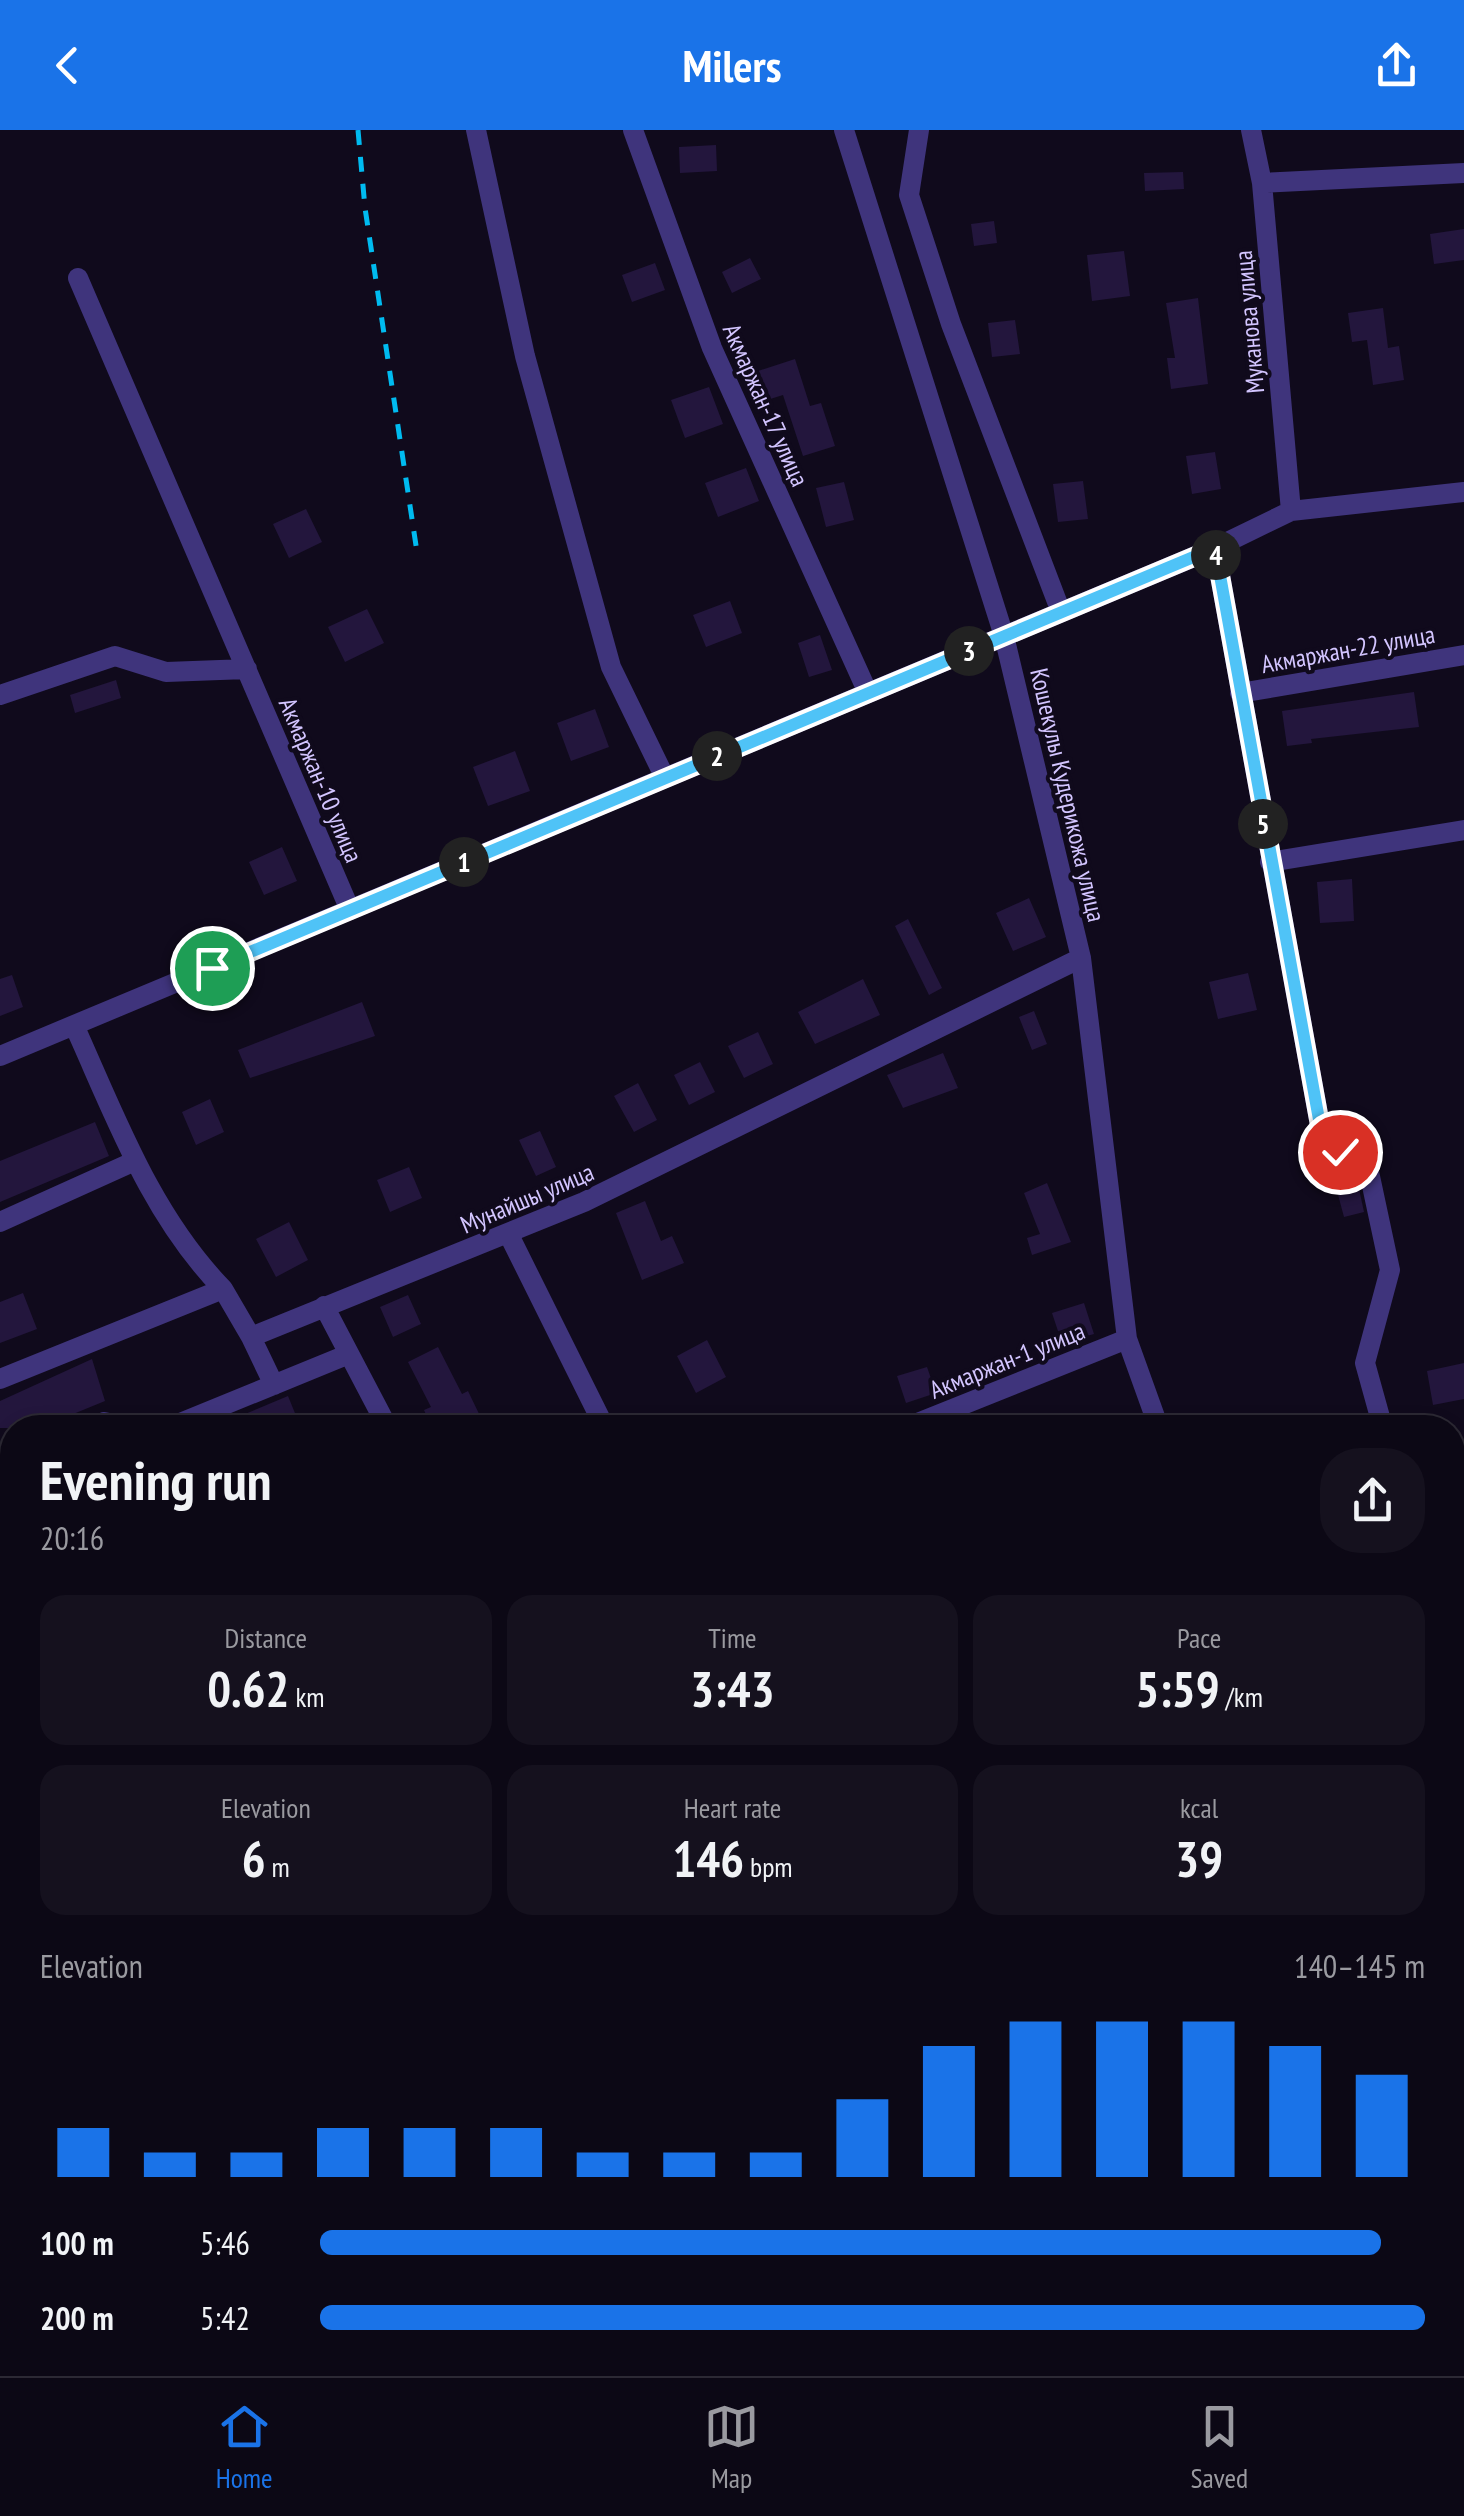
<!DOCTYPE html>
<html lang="en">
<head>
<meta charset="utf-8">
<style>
  body { margin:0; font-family:"PT Sans Narrow",sans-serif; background:#15111e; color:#f1f3f6; height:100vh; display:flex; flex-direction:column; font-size:38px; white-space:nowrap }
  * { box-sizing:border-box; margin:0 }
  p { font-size:32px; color:#9a9aa0 }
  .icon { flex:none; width:55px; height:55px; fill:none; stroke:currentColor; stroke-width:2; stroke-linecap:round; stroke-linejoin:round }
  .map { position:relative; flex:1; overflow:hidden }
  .details { position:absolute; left:0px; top:1285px; width:1465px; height:962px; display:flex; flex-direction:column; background:#0c0815; border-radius:40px 40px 0 0; box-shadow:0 5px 15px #0003,0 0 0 2px #2c2934 }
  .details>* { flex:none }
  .pin { position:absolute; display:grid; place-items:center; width:85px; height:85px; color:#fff; margin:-42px; border:5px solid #fff; border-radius:50%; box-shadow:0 2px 10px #0007 }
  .km { position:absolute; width:50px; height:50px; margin:-25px; border-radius:50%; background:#222; color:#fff; font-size:28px; line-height:50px; text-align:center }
  .round { display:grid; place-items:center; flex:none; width:105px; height:105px; border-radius:40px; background:#15111e }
  .head { display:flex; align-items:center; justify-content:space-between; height:170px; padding:0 40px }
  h1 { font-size:55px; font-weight:600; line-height:75px }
  .stats { display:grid; grid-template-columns:repeat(3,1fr); gap:15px; height:170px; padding:10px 40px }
  .stats div { display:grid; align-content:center; border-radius:25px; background:#15111e; text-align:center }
  .stats b { font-size:50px; font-weight:600 }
  .stats small { font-size:28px; font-weight:400 }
  .stats p { font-size:28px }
  .chart { height:280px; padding:20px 40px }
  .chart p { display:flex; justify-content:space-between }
  .chart svg { width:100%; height:180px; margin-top:10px; stroke:#1a73e8; stroke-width:6 }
  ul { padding:0 40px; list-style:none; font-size:32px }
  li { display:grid; grid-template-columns:160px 120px 1fr; align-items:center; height:75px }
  li i { height:25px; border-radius:12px; background:#1a73e8 }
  header { display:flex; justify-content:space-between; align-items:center; height:130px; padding:0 40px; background:#1a73e8; color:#fff; font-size:45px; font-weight:600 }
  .menu { display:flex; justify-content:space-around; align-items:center; height:140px; border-top:2px solid #2c2934; background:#0c0815; font-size:28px; color:#9a9aa0 }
  .menu a { display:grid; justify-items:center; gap:5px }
  .menu .on { color:#1a73e8 }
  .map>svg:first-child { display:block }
  .building { fill:#23163d }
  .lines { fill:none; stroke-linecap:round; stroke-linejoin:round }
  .minor { stroke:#3f347c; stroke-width:20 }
  .rail { stroke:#00bbf0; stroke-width:5; stroke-dasharray:15 12; stroke-linecap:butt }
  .route-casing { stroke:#fff; stroke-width:20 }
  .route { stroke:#4fc3f7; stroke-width:12 }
  .labels { text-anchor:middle; stroke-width:8; stroke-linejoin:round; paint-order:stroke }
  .street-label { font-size:25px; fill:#d3c5ff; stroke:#100a1c }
</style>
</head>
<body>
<header><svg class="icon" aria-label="back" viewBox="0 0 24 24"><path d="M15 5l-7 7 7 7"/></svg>Milers<svg class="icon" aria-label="share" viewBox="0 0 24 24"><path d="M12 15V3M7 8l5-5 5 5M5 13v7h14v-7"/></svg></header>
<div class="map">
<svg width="1464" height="2246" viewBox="0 0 1464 2246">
  <rect width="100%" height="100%" fill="#100a1c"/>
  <path class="building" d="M716,15l1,26 -37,2 -1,-26z
    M1183,42l1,17 -39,2 -1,-18z
    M994,91l3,22 -23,3 -3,-22z
    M1464,99v31l-30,4 -4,-30z
    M1124,121l6,45 -38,5 -5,-46z
    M750,128l11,21 -29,14 -10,-21z
    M655,133l10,27 -33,12 -10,-27z
    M1198,168l10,86 -37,5 -4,-31h8l-9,-55z
    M1383,178l5,40 11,-2 5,34 -31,5 -6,-45 -15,2 -4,-29z
    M1015,190l5,34 -28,3 -4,-34z
    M795,229l15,47 11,-3 14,43 -32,10 -20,-61 -16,5 -9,-29z
    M709,257l14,37 -38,14 -14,-38z
    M1215,322l6,37 -29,5 -6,-38z
    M746,338l13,33 -41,16 -13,-34z
    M1083,351l5,38 -30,3 -5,-38z
    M844,352l10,38 -28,7 -10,-39z
    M306,379l16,33 -33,16 -16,-34z
    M730,471l12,32 -36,14 -13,-32z
    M367,479l17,34 -39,19 -17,-35z
    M820,505l12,35 -23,7 -11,-34z
    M116,550l5,18 -46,15 -5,-18z
    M1414,562l5,35 -108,12 1,4 -25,3 -5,-35z
    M595,579l14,38 -38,14 -14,-38z
    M515,621l15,40 -42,15 -15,-39z
    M282,717l15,34 -33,14 -15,-33z
    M1352,749l2,42 -34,2 -3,-41z
    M1029,768l17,39 -33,14 -17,-38z
    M908,789l34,69 -13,7 -34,-69z
    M1248,843l9,37 -39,9 -9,-37z
    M12,845l11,32 -23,9v-37z
    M863,849l17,36 -65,29 -17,-32z
    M362,872l13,34 -125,42 -12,-28z
    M1034,881l13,33 -15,6 -13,-33z
    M758,902l15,32 -29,14 -16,-32z
    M943,923l15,35 -55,20 -16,-33z
    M700,932l15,30 -26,13 -15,-30z
    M638,953l19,37 -23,12 -20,-36z
    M210,969l14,33 -28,13 -14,-33z
    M95,992l14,34 -109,46v-41z
    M540,1001l16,36 -20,9 -17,-36z
    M409,1037l13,31 -32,14 -13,-32z
    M1350,1042l6,3 8,37 -20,5 -11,-41z
    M1047,1053l24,59 -39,13 -5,-17 13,-4 -16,-41z
    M645,1071l16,40 11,-5 12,27 -42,17 -26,-67z
    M289,1092l19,38 -32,17 -20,-38z
    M23,1163l14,36 -37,14v-41z
    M408,1165l13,29 -28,13 -13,-30z
    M1084,1173l10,31 -32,9 -10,-30z
    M707,1210l19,37 -30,16 -19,-37z
    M438,1217l24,47 6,-3 14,29 -17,8h-33l-8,-18 7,-3 -23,-45z
    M92,1229l13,42 -66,27h-39v-27z
    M1464,1233v36l-31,6 -6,-34z
    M927,1237l9,26 -30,10 -9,-27z
    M288,1266l13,32h-87v-1z"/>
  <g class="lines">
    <path class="minor" d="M476,0l49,226 86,311 54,111
      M633,0l79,218 156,345
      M844,0l160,506 77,322 46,381 32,89
      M919,0l-10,65 42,129 110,288
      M1251,0l11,53 29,328
      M1262,53l202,-10
      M78,148l272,632
      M1215,418l107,588 46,31 22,103 -25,93 18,65
      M1240,563l224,-38
      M0,565l115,-39 51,16 81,-3
      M1270,732l194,-32
      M74,895c42,93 77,190 149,264
      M0,926l1215,-508 76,-37 173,-19
      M0,1092l135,-61
      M509,1105l96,193
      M324,1176l64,122
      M251,1207l23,48
      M0,1249l223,-90 28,48 333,-135 497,-244
      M91,1298l13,-6 32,6
      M168,1298l181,-74
      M905,1298l222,-89
      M0,1333l12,-5
      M0,1638l12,5
      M1452,2102l12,31
      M1452,2195l12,26
      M235,2235l8,11
      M481,2246l16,-11
      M1112,2246l18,-11"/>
    <path class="rail" d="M358,0l7,78 52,344"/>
  </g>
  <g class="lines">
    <defs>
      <path id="route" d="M212,838l1003,-420 107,588 18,16"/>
    </defs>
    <use href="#route" class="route-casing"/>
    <use href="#route" class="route"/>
  </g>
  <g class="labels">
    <g class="street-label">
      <text transform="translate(1249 192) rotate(-95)" y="9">Муканова улица</text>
      <text transform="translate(766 275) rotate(66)" y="9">Акмаржан-17 улица</text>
      <text transform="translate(1348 519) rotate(-10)" y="9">Акмаржан-22 улица</text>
      <text transform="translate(321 650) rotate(67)" y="9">Акмаржан-10 улица</text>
      <text transform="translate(1068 665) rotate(77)" y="9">Кошекулы Кудерикожа улица</text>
      <text transform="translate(527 1068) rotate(-23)" y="9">Мунайшы улица</text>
      <text transform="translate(1007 1230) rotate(-22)" y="9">Акмаржан-1 улица</text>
    </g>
  </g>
</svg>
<div class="pin" style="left:212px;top:838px;background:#1e9e55"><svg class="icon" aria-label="arrive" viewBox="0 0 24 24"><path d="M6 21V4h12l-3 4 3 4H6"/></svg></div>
<div class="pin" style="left:1340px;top:1022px;background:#d93025"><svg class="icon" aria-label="check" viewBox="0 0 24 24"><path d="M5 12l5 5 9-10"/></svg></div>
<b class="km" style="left:464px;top:732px">1</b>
<b class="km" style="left:717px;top:626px">2</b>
<b class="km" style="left:969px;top:521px">3</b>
<b class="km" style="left:1216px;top:425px">4</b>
<b class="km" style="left:1263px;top:694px">5</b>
<section class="details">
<div class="head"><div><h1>Evening run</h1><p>20:16</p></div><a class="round"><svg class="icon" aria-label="share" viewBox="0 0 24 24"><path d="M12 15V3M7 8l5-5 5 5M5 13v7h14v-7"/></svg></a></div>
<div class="stats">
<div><p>Distance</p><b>0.62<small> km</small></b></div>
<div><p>Time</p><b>3:43</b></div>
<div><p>Pace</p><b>5:59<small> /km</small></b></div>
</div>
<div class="stats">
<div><p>Elevation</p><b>6<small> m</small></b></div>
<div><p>Heart rate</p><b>146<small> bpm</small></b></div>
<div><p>kcal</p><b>39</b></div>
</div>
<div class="chart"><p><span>Elevation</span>140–145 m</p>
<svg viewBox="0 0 160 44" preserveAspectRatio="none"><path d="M5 44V32M15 44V38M25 44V38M35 44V32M45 44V32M55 44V32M65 44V38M75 44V38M85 44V38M95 44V25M105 44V12M115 44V6M125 44V6M135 44V6M145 44V12M155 44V19"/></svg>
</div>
<ul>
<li><b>100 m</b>5:46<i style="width:96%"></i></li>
<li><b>200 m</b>5:42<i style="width:100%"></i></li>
</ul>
</section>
</div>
<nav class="menu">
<a class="on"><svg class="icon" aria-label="home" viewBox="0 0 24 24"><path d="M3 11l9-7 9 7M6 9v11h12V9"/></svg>Home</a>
<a><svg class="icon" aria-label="map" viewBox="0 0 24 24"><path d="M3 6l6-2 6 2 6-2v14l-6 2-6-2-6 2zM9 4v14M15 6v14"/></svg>Map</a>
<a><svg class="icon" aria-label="saved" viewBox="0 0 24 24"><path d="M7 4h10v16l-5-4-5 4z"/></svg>Saved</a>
</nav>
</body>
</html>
